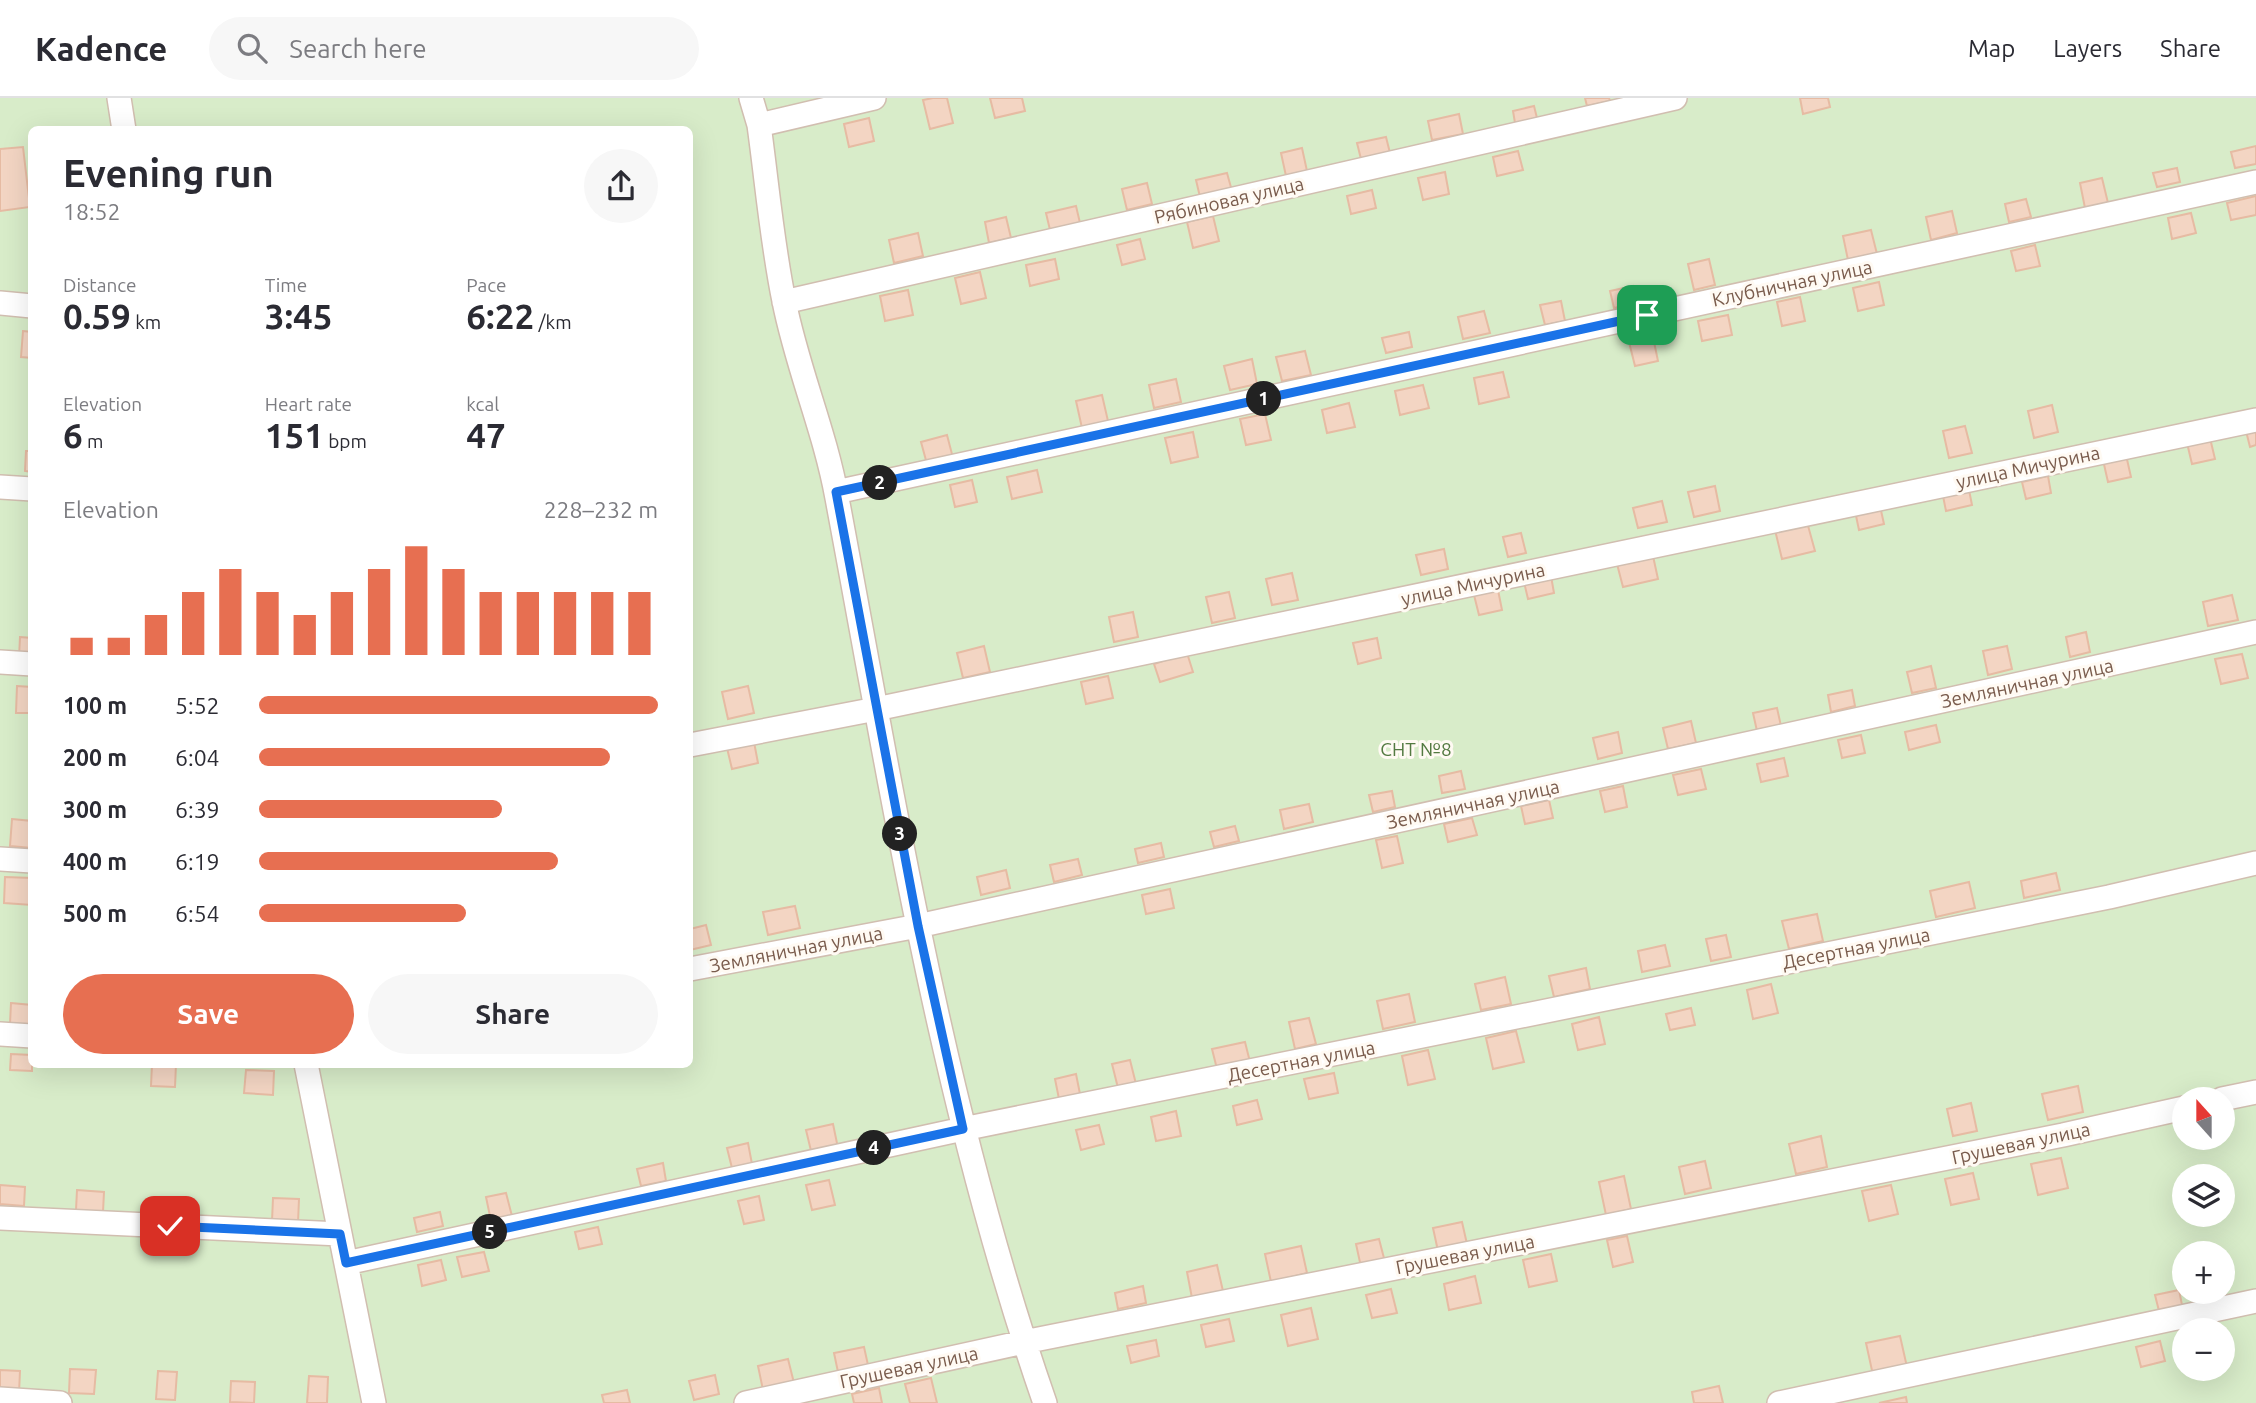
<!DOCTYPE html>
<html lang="en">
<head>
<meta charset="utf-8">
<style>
  body { margin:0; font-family:Ubuntu,sans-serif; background:#f7f7f7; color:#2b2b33; height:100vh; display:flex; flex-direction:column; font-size:26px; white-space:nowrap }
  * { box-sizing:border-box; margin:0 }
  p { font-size:23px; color:#7c7c81 }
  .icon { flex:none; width:38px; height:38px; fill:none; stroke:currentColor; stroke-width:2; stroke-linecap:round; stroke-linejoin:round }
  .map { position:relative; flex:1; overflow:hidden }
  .sheet { position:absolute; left:28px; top:28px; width:665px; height:942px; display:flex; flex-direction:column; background:#fff; border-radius:10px; box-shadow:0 7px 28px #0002 }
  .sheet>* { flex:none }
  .needle { width:46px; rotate:339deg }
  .fabs { position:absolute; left:2172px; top:989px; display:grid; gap:14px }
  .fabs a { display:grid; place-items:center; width:63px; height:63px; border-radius:50%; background:#fff; box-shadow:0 7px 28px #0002; font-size:35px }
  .pin { position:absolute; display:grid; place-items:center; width:60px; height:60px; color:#fff; margin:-30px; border-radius:14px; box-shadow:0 4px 10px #0006 }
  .km { position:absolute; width:35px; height:35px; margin:-18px; border-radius:50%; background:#222; color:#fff; font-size:19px; line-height:35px; text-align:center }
  .round { display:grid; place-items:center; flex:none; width:74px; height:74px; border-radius:37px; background:#f7f7f7 }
  .headline { display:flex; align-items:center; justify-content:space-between; height:119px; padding:0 35px }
  h1 { font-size:38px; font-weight:600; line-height:52px }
  .stats { display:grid; grid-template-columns:repeat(3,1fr); gap:10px; height:119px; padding:7px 35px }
  .stats div { display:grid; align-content:center }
  .stats b { font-size:35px; font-weight:600 }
  .stats small { font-size:19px; font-weight:400 }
  .stats p { font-size:19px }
  .chart { height:196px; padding:14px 35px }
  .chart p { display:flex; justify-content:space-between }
  .chart svg { width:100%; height:126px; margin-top:7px; stroke:#e76f51; stroke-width:6 }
  .button { display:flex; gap:14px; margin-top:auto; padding:14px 35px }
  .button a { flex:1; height:80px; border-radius:42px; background:#e76f51; color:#fff; font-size:28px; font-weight:600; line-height:80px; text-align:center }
  .button a+a { background:#f7f7f7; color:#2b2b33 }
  ul { padding:0 35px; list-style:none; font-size:23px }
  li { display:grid; grid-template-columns:112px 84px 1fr; align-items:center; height:52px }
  li i { height:18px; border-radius:9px; background:#e76f51 }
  header { display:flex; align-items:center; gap:42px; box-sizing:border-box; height:98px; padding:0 35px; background:#fff; border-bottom:2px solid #e1e1e2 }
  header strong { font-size:33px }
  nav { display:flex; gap:38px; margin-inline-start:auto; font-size:24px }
  .search { width:490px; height:63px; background:#f7f7f7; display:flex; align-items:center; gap:18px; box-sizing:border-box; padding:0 24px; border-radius:38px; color:#7c7c81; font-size:26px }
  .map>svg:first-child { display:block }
  .green { fill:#d8ecc9; fill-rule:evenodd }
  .building { fill:#f3d5c3; stroke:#e6bba3; stroke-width:2 }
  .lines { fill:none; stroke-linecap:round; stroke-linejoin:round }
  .street-casing { stroke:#d1beb0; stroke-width:26 }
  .street { stroke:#fff; stroke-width:23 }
  .route-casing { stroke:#fff; stroke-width:14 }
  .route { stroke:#1a73e8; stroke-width:9 }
  .labels { text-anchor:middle; stroke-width:6; stroke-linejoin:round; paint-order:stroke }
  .street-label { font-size:19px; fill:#7a5c4d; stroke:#fffaf3 }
  .park-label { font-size:19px; fill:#537a41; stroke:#fffaf3 }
</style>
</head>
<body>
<header>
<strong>Kadence</strong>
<div class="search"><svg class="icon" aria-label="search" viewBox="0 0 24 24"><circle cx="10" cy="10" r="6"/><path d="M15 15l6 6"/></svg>Search here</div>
<nav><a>Map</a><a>Layers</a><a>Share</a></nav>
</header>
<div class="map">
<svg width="2256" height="1305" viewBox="0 0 2256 1305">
  <rect width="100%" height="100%" fill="#fdf6ec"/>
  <path class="green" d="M0,0h2256v1305h-2256zM32,32h658v934h-658zM2184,1001h38v39h-38zM2184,1078h38v38h-38zM2184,1155h38v39h-38zM2184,1232h38v38h-38z"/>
  <path class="building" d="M933,0h14l6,25 -23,6 -7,-29z
    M990,0h32l3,13 -30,7z
    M1585,0h24l1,3 -23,5z
    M1800,0h28l2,9 -27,7z
    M1534,8l3,12 -22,5 -2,-12z
    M1459,16l4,20 -31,6 -4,-19z
    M869,20l5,23 -25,6 -5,-23z
    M1386,39l4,16 -29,6 -4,-16z
    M2256,48v18l-21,4 -4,-16z
    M23,49l7,60 -30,4v-62z
    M1302,50l5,23 -21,5 -5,-23z
    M1518,53l5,19 -26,6 -4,-19z
    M2177,70l3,14 -23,5 -4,-14z
    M1445,74l4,22 -26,6 -5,-22z
    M1227,75l5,18 -32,6 -4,-17z
    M2102,80l6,25 -23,5 -5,-25z
    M1147,85l5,21 -25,6 -5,-21z
    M1372,92l4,18 -25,6 -4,-18z
    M2256,98v19l-25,5 -4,-17z
    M2026,101l5,18 -22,5 -4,-18z
    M1076,108l4,17 -30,7 -4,-17z
    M1952,113l5,22 -26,7 -5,-23z
    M2191,115l5,20 -24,6 -4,-21z
    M1213,118l6,25 -26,7 -6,-26z
    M1006,119l5,21 -22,5 -4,-21z
    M1871,132l6,24 -29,6 -5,-24z
    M918,135l5,23 -29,7 -5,-23z
    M1140,141l5,20 -23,6 -5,-20z
    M2035,147l5,21 -24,5 -5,-20z
    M1055,161l4,20 -29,7 -4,-21z
    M1709,161l6,26 -21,5 -6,-26z
    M980,174l6,26 -25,6 -6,-26z
    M1879,184l5,23 -26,6 -5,-23z
    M1633,188l4,17 -23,5 -4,-17z
    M908,192l5,25 -28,6 -5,-25z
    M1800,199l5,24 -23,5 -5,-24z
    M1561,203l4,20 -20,4 -5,-20z
    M1484,213l6,22 -27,6 -5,-22z
    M1728,217l4,20 -30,6 -4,-20z
    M23,233l9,1v26l-11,-1z
    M1409,234l3,15 -26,6 -4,-15z
    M1653,239l5,24 -23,5 -6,-24z
    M1305,253l6,24 -29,6 -6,-24z
    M1252,261l5,25 -27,6 -6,-24z
    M1503,274l6,25 -30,7 -5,-26z
    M1176,281l5,23 -27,6 -5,-23z
    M1423,287l6,23 -29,7 -5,-24z
    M1102,297l6,26 -26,7 -6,-27z
    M1349,305l6,24 -28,6 -5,-23z
    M2052,307l6,27 -24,6 -6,-27z
    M1265,316l6,26 -25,5 -6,-26z
    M2256,327v20l-6,2 -5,-20z
    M1965,328l7,27 -23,5 -6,-27z
    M1193,334l5,25 -27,6 -6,-25z
    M947,337l6,23 -26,6 -6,-22z
    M2210,340l5,21 -23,5 -5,-21z
    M26,353h6v21l-7,-1z
    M2126,357l5,22 -23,5 -5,-22z
    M1037,372l5,22 -30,7 -5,-22z
    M2048,378l3,17 -25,6 -4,-17z
    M972,382l5,22 -22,5 -5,-22z
    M1968,387l4,20 -26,6 -4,-20z
    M1715,388l5,25 -26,6 -6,-25z
    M1662,403l5,21 -29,6 -5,-20z
    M1880,408l4,18 -25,6 -4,-19z
    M1807,424l8,29 -33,8 -7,-29z
    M1521,435l5,20 -18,4 -5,-20z
    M1444,451l4,20 -27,6 -5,-20z
    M1653,458l5,23 -35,8 -6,-23z
    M1292,475l6,27 -26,5 -6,-26z
    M1551,478l3,17 -26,6 -4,-17z
    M1498,492l4,20 -23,5 -5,-20z
    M1229,494l6,26 -23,5 -6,-26z
    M2232,497l6,25 -30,6 -5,-24z
    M1133,514l5,25 -24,5 -5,-25z
    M2086,534l4,20 -20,5 -4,-20z
    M20,539l12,1v20h-13z
    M1377,540l4,20 -23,6 -5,-21z
    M984,548l6,26 -27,6 -6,-25z
    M2007,548l5,23 -24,6 -5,-24z
    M1187,555l6,19 -33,10 -6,-18z
    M2242,556l6,24 -27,6 -6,-25z
    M1931,568l5,22 -24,5 -5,-21z
    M1108,578l5,22 -27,6 -5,-22z
    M17,588l15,1v26h-16z
    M748,588l6,27 -26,6 -6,-27z
    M1852,592l3,16 -24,6 -3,-17z
    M1777,610l4,18 -24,5 -4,-18z
    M1691,623l5,22 -28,6 -5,-21z
    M1936,627l4,17 -31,8 -4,-18z
    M1618,634l4,21 -24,6 -5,-21z
    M1861,637l4,18 -23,5 -4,-18z
    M754,644l4,21 -26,6 -5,-21z
    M1784,660l4,18 -27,6 -4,-18z
    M1701,671l5,20 -28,6 -5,-20z
    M1461,673l4,18 -23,4 -3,-17z
    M1623,688l4,21 -22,5 -5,-21z
    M1392,693l3,16 -22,5 -4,-17z
    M1549,702l4,18 -28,6 -4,-18z
    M1309,706l4,18 -29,7 -4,-19z
    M1472,720l5,17 -29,7 -4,-18z
    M12,721l20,2v27l-22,-2z
    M1235,728l4,15 -25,6 -4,-15z
    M1397,738l6,27 -21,5 -6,-28z
    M1161,745l3,14 -26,6 -3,-14z
    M1078,761l4,16 -28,7 -4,-17z
    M1006,772l4,18 -29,7 -4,-18z
    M2056,775l4,17 -36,8 -3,-17z
    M5,779l27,1v27l-28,-2z
    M1969,784l6,26 -39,9 -6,-26z
    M1170,791l4,19 -28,6 -4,-19z
    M795,808l5,22 -32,7 -5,-23z
    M1817,816l6,27 -34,8 -7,-28z
    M706,827l5,20 -21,5v-21z
    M1726,837l5,22 -20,4 -5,-22z
    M1665,847l5,21 -28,6 -4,-21z
    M1586,870l4,21 -36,8 -5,-21z
    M1505,879l6,27 -30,6 -6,-26z
    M1771,886l7,29 -25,6 -6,-29z
    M1409,896l6,28 -32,7 -6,-28z
    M11,905l21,2v20l-22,-1z
    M1691,910l4,17 -25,5 -4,-16z
    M1599,919l6,27 -27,6 -6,-26z
    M1309,920l7,26 -21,5 -6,-27z
    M1516,933l8,31 -31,7 -7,-31z
    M1245,944l5,20 -33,7 -5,-20z
    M1428,952l7,29 -27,6 -6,-29z
    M11,956l21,1v16l-22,-1z
    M1130,962l6,24 -18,4 -6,-24z
    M152,966h24l-1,23 -24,-1z
    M246,972l28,1 -1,24 -29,-2z
    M1334,975l4,20 -29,6 -5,-20z
    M1076,976l4,20 -21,5 -4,-20z
    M2078,988l5,26 -35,8 -6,-26z
    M1257,1002l5,19 -25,6 -4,-19z
    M1971,1005l6,28 -24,5 -6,-27z
    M1176,1013l5,25 -25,5 -5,-24z
    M833,1026l5,24 -26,7 -6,-25z
    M1099,1027l5,19 -23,6 -5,-20z
    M1821,1038l6,31 -31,7 -7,-30z
    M748,1045l4,21 -20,4 -5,-20z
    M2061,1060l7,30 -30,7 -7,-31z
    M1705,1063l6,27 -26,6 -6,-27z
    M663,1065l3,18 -25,5 -4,-17z
    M1973,1075l6,26 -28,6 -6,-26z
    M1624,1078l7,33 -25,6 -7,-33z
    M829,1082l6,25 -23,5 -6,-25z
    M0,1087l25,2 -1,19 -24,-2z
    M1891,1087l7,29 -29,7 -7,-30z
    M77,1092l27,2 -1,20 -27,-2z
    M506,1095l6,23 -21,5 -5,-24z
    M759,1098l5,24 -20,4 -6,-23z
    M273,1100l26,1 -1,24 -26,-2z
    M440,1114l3,14 -26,6 -3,-14z
    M1462,1124l5,22 -29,7 -5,-23z
    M598,1129l4,17 -23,5 -4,-17z
    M1627,1138l6,26 -20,5 -6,-27z
    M1379,1141l6,23 -24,5 -5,-23z
    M1301,1148l6,27 -36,9 -6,-28z
    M484,1154l5,19 -27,6 -5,-20z
    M1551,1156l6,27 -28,6 -6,-27z
    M441,1162l5,20 -24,6 -4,-21z
    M1217,1167l6,26 -31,7 -5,-26z
    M1475,1178l6,27 -32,7 -5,-26z
    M1143,1188l3,17 -28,6 -3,-16z
    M1391,1191l6,24 -25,5 -6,-23z
    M2179,1192l3,15 -23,6 -4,-16z
    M1311,1210l7,31 -30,7 -7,-31z
    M1229,1221l5,22 -28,6 -5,-22z
    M1900,1238l7,31 -34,8 -7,-32z
    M1156,1242l3,16 -28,7 -4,-17z
    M2160,1243l5,20 -24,6 -5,-20z
    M864,1249l4,18 -30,7 -4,-19z
    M788,1261l6,24 -31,7 -5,-24z
    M70,1271l26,1 -2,24 -25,-1z
    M0,1272l20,1 -1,22 -19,-1z
    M158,1273l19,1 -2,28 -19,-1z
    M715,1277l4,19 -25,6 -5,-19z
    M309,1278l19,1 -1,26h-20z
    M931,1280l6,25h-27l-5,-19z
    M231,1283l24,1 -1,21 -24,-1z
    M1719,1288l4,17h-29l-2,-11z
    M879,1290l3,15h-28l-2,-9z
    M627,1292l3,13h-26l-2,-8z
    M1906,1299l1,6h-28z"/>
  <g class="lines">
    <defs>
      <path id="street" d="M119,0l5,32
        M751,0l8,27c8,58 13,118 25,176 13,67 41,130 53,197 57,304 106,612 208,905
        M759,27l115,-27
        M784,204l891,-204
        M0,205l32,3
        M0,389l32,2
        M836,394l1420,-310
        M0,564l32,2
        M690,647l186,-36 1380,-289
        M0,761l32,2
        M690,871l228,-43 1338,-294
        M0,936l32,2
        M306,966l68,339
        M2222,1001l34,-7
        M0,1120l340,16
        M346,1165l617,-134 1146,-232 147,-34
        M0,1301l60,4
        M746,1305l278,-61 1039,-207 121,-27
        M1779,1305l477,-102"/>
    </defs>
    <use href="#street" class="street-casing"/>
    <use href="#street" class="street"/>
  </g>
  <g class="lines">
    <defs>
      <path id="route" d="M170,1128l170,8 6,29 617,-134 -45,-203 -82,-434 811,-177"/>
    </defs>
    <use href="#route" class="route-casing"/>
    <use href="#route" class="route"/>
  </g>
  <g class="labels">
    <g class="street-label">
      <text transform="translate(1229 102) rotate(-13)" y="7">Рябиновая улица</text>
      <text transform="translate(1792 185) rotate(-12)" y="7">Клубничная улица</text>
      <text transform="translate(2028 369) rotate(-12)" y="7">улица Мичурина</text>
      <text transform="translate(1473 486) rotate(-12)" y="7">улица Мичурина</text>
      <text transform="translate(2027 585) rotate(-12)" y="7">Земляничная улица</text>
      <text transform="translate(1473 706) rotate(-12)" y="7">Земляничная улица</text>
      <text transform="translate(1856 850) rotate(-11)" y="7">Десертная улица</text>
      <text transform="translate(796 851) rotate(-11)" y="7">Земляничная улица</text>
      <text transform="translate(1301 963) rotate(-11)" y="7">Десертная улица</text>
      <text transform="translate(2021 1045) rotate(-12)" y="7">Грушевая улица</text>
      <text transform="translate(1465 1156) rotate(-11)" y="7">Грушевая улица</text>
      <text transform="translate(909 1269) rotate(-12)" y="7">Грушевая улица</text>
    </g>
    <g class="park-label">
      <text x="1416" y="658">СНТ №8</text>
    </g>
  </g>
</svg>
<div class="fabs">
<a><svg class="needle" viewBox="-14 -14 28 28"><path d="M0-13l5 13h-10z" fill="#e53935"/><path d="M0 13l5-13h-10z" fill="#7c7c81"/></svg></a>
<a><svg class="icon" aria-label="layers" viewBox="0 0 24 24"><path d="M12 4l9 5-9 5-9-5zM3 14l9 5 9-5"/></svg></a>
<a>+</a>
<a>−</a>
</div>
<div class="pin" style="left:1647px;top:217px;background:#1e9e55"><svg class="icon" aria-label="arrive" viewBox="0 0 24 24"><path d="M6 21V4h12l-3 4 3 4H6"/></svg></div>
<div class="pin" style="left:170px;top:1128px;background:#d93025"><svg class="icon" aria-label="check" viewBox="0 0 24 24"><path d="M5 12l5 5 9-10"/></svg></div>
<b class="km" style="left:1264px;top:301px">1</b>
<b class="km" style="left:880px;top:385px">2</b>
<b class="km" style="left:900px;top:736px">3</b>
<b class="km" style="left:874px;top:1050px">4</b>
<b class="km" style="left:490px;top:1134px">5</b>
<section class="sheet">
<div class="headline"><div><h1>Evening run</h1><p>18:52</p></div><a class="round"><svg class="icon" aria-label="share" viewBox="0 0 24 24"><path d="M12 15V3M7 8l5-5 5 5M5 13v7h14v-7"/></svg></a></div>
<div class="stats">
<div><p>Distance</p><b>0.59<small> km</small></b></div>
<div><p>Time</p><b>3:45</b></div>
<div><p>Pace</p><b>6:22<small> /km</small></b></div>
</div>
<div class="stats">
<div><p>Elevation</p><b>6<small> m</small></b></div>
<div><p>Heart rate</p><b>151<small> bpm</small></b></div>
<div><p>kcal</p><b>47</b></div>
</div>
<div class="chart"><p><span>Elevation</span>228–232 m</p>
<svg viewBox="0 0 160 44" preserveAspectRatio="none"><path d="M5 44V38M15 44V38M25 44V30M35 44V22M45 44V14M55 44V22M65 44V30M75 44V22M85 44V14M95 44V6M105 44V14M115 44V22M125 44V22M135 44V22M145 44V22M155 44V22"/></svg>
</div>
<ul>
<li><b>100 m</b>5:52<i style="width:100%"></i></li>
<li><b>200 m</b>6:04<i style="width:88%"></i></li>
<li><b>300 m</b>6:39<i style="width:61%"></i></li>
<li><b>400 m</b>6:19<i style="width:75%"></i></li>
<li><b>500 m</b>6:54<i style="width:52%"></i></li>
</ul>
<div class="button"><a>Save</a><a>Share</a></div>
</section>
</div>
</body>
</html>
